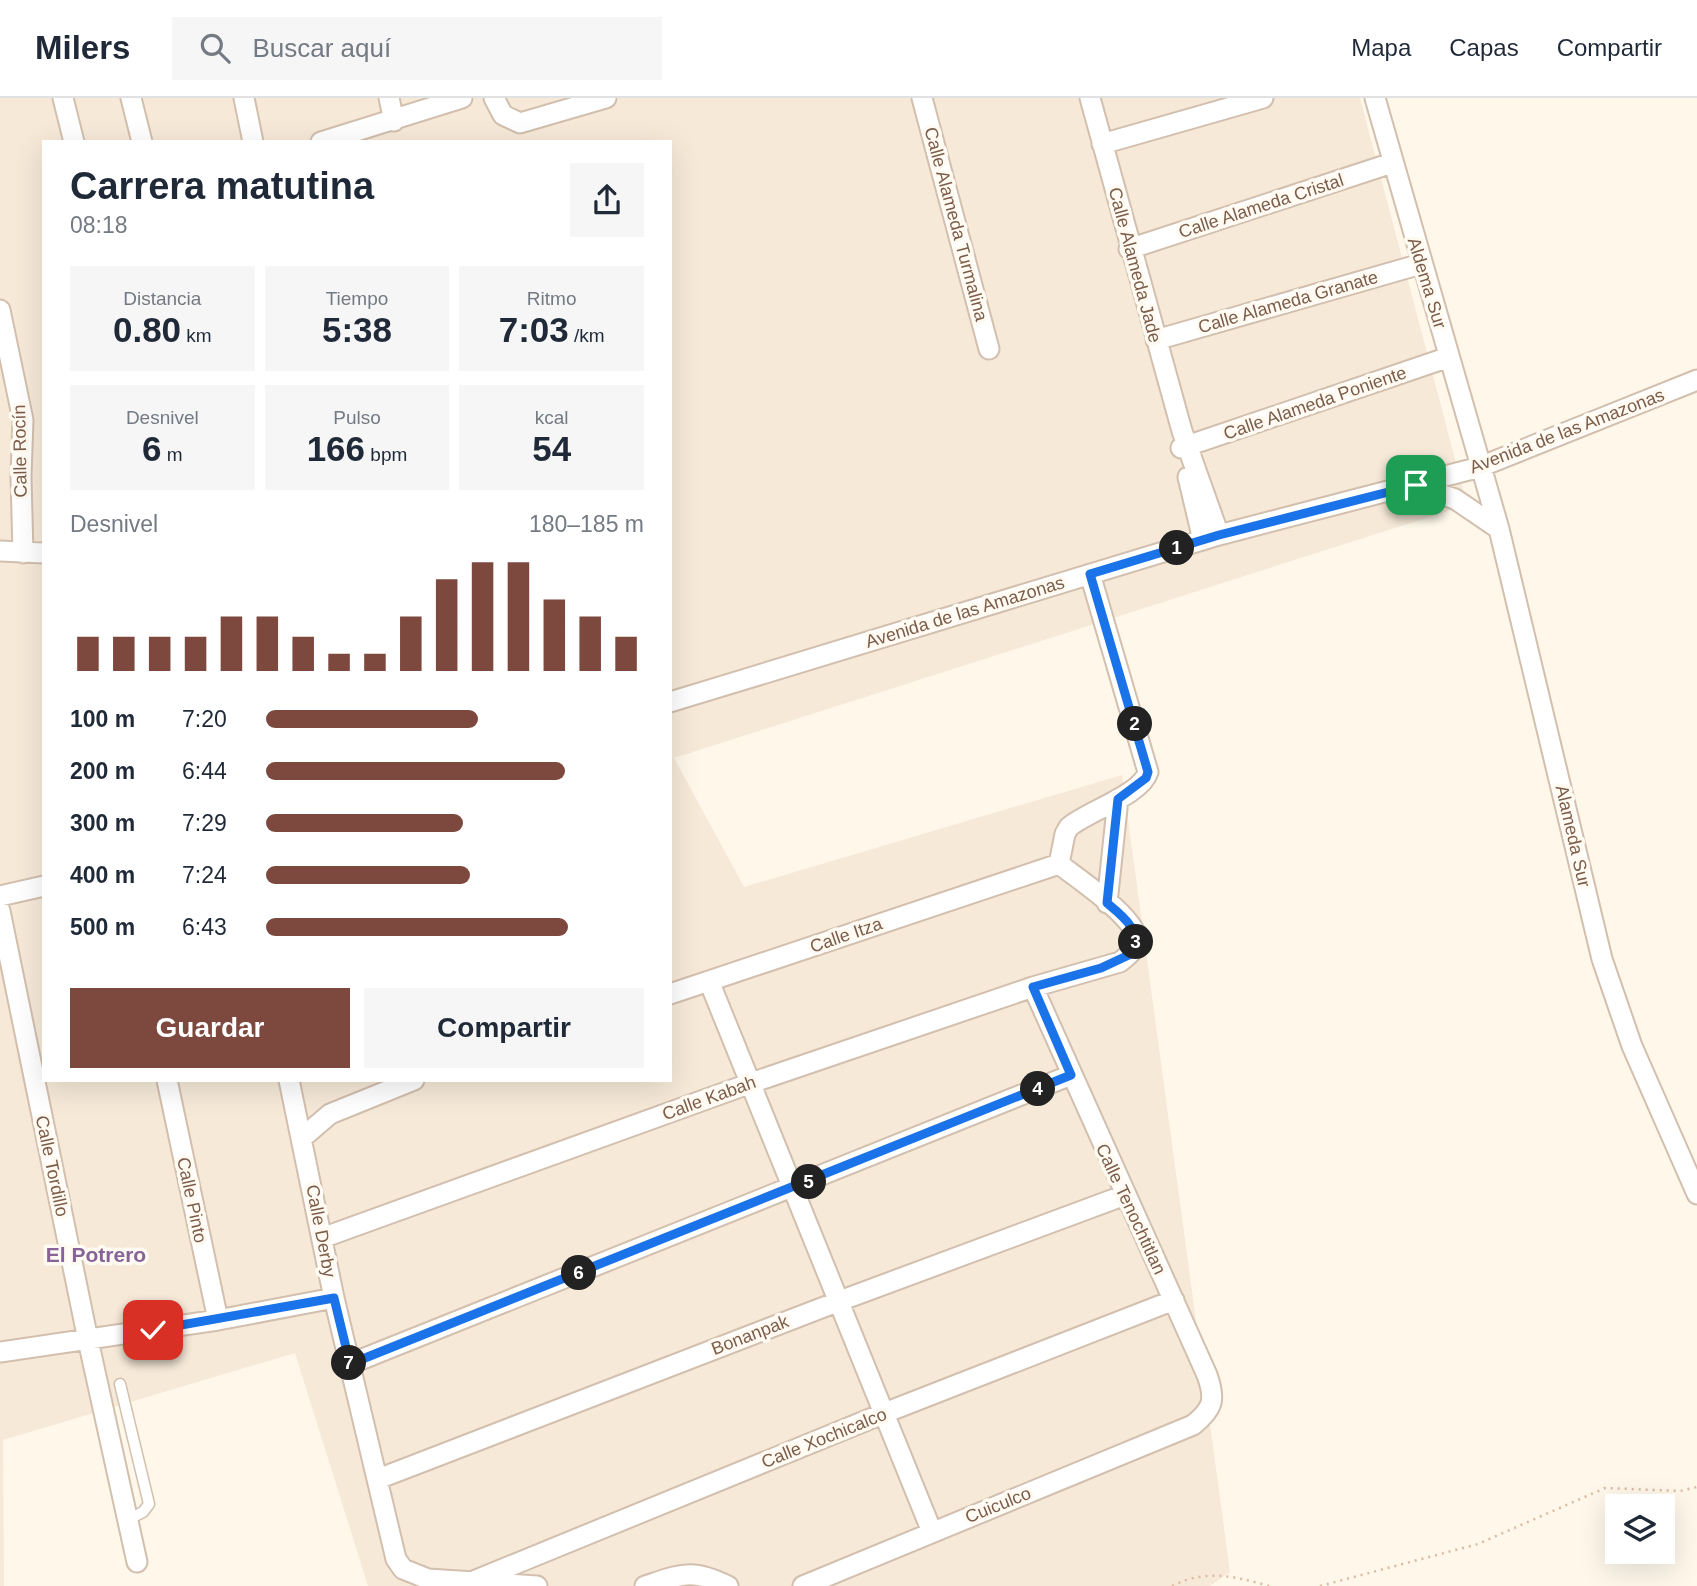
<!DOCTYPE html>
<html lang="es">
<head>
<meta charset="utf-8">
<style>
  body { margin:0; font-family:Helvetica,sans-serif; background:#f6f6f7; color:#1f2937; height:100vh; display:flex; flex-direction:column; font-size:26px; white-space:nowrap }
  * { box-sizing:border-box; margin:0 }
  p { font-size:23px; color:#747a83 }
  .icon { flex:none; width:38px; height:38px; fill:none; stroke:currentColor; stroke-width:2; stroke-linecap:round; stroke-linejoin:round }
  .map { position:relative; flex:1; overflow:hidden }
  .panel { position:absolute; left:42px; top:42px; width:630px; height:942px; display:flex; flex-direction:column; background:#fff; border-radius:0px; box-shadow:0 7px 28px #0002 }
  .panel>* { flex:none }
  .controls { position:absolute; left:1605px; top:1396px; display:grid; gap:14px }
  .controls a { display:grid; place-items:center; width:70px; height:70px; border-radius:0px; background:#fff; box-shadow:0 7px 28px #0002; font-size:35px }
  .pin { position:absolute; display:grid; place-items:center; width:60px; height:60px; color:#fff; margin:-30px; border-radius:14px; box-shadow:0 4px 10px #0006 }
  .km { position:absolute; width:35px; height:35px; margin:-18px; border-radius:50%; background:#222; color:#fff; font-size:19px; line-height:35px; text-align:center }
  .round { display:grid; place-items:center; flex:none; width:74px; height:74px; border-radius:0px; background:#f6f6f7 }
  .overview { display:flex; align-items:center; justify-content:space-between; height:119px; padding:0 28px }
  h1 { font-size:38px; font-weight:700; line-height:52px }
  .metrics { display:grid; grid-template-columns:repeat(3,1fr); gap:10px; height:119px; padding:7px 28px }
  .metrics div { display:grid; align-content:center; border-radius:0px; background:#f6f6f7; text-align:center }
  .metrics b { font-size:35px; font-weight:700 }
  .metrics small { font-size:19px; font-weight:400 }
  .metrics p { font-size:19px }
  .chart { height:196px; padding:14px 28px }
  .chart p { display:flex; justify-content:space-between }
  .chart svg { width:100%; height:126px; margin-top:7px; stroke:#7d493e; stroke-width:6 }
  .button { display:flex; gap:14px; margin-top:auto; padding:14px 28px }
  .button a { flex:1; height:80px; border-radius:0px; background:#7d493e; color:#fff; font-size:28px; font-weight:700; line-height:80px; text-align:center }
  .button a+a { background:#f6f6f7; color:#1f2937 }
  ul { padding:0 28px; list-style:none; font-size:23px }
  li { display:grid; grid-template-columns:112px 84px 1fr; align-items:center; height:52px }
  li i { height:18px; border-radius:9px; background:#7d493e }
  header { display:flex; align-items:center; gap:42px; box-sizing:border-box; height:98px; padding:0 35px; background:#fff; border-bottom:2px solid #e0e1e3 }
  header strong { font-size:33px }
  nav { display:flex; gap:38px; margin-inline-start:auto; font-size:24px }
  .search { width:490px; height:63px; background:#f6f6f7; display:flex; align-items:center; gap:18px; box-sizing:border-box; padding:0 24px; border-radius:0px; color:#747a83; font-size:26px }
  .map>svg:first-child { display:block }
  .residential { fill:#f6e9d8; fill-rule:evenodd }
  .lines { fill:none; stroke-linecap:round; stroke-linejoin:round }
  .service-casing { stroke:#d2bfae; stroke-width:13 }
  .minor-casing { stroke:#d2bfae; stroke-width:23 }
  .path { stroke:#dcb9a1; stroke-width:2.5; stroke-dasharray:2 5; stroke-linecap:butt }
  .service { stroke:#fff; stroke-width:10 }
  .minor { stroke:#fff; stroke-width:19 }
  .route-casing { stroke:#fff; stroke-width:14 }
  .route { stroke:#1a73e8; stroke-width:9 }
  .labels { text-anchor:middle; stroke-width:7; stroke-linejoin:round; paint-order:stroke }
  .street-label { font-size:18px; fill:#7c5d4a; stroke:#fffaf2 }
  .quarter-label { font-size:21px; font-weight:bold; fill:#876398; stroke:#fffaf2 }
</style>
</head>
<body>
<header>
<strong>Milers</strong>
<div class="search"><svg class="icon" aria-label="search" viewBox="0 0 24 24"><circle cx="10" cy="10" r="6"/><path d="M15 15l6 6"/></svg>Buscar aquí</div>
<nav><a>Mapa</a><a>Capas</a><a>Compartir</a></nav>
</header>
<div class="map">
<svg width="1697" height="1488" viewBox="0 0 1697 1488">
  <rect width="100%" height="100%" fill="#fef7ea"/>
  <path class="residential" d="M0,0h1360l107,407 -793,253 70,129 378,-112 108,797 -20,14h-842l-73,-233 -292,87 1,146h-4zM44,44h626v938h-626z"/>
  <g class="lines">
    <defs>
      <path id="service" d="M120,1286l29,120 -6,8 -16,8"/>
      <path id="minor" d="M63,0l11,44
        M131,0l11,44
        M244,0l9,44
        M389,0l5,23
        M494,0l9,17 17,8 86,-25
        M922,0l67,251
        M1090,0l92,333 37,104
        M1375,0l124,431 103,430 30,87 65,148
        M321,44l141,-44
        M1102,46l161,-46
        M1129,151l263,-86
        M0,212l23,110 -2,57 2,76
        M1156,242l265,-76
        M1181,350l268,-91
        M1188,379l15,63
        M1417,388l38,13 44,30
        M0,453l44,2
        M670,604l549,-167 261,-68 217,-87
        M1059,766l6,-30 4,-7c19,-16 72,-32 79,-55l-58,-198
        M0,798l44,-10
        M1107,805l11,-104
        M0,813l88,429 49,222
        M709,883l223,551
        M167,982l51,240
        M289,982l45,218 62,261 7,10 25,10 109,7
        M302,1040l28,-24 84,-34
        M322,1140l429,-155 282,-96 87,-25c9,-7 18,-14 16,-26 -5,-22 -59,-58 -77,-72l-389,130
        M0,1254l218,-32 116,-22
        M350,1266l721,-289
        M378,1381l459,-177 288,-107
        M476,1482l406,-166 292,-114
        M645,1488c37,-12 47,-18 83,0
        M803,1488l390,-161c20,-16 23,-25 14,-50l-174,-388"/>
    </defs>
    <use href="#service" class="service-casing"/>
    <use href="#minor" class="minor-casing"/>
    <path class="path" d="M1172,1488c34,-17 62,-10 97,0
      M1320,1488l158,-42 127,-56 75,3 17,-4"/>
    <use href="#service" class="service"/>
    <use href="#minor" class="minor"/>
  </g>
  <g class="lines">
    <defs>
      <path id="route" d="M153,1232l181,-32 16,66 721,-289 -38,-88 68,-19 30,-14c12,-23 -7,-37 -24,-51l11,-104 28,-21 2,-6 -58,-198 129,-39 197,-50"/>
    </defs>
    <use href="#route" class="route-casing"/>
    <use href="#route" class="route"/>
  </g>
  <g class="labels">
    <g class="street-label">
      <text transform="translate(1261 108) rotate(-18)" y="6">Calle Alameda Cristal</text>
      <text transform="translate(956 126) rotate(75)" y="6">Calle Alameda Turmalina</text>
      <text transform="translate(1135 167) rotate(75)" y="6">Calle Alameda Jade</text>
      <text transform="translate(1427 185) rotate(73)" y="6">Aldema Sur</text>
      <text transform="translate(1288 204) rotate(-16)" y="6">Calle Alameda Granate</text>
      <text transform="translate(1315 305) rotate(-19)" y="6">Calle Alameda Poniente</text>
      <text transform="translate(1567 333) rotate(-21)" y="6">Avenida de las Amazonas</text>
      <text transform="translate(20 353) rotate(-91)" y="6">Calle Rocín</text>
      <text transform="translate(965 514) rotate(-17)" y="6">Avenida de las Amazonas</text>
      <text transform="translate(1573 738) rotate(77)" y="6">Alameda Sur</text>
      <text transform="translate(846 837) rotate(-19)" y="6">Calle Itza</text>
      <text transform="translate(709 1000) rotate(-20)" y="6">Calle Kabah</text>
      <text transform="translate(52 1068) rotate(78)" y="6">Calle Tordillo</text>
      <text transform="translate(192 1102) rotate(78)" y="6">Calle Pinto</text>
      <text transform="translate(1131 1111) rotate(65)" y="6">Calle Tenochtitlan</text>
      <text transform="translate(321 1133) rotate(79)" y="6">Calle Derby</text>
      <text transform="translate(750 1237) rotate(-21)" y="6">Bonanpak</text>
      <text transform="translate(824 1340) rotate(-22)" y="6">Calle Xochicalco</text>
      <text transform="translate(998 1407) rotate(-22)" y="6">Cuiculco</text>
    </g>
    <g class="quarter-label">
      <text x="96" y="1164">El Potrero</text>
    </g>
  </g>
</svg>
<div class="controls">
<a><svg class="icon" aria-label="layers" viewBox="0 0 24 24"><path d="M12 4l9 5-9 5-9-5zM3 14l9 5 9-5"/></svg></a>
</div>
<div class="pin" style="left:1416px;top:387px;background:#1e9e55"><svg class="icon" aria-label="arrive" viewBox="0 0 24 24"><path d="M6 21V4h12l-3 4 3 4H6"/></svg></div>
<div class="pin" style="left:153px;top:1232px;background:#d93025"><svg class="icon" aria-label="check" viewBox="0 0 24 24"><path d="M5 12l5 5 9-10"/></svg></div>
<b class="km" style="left:1177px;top:450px">1</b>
<b class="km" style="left:1135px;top:626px">2</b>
<b class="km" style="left:1136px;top:844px">3</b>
<b class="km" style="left:1038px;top:991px">4</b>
<b class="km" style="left:809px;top:1084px">5</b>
<b class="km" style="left:579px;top:1175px">6</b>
<b class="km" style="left:349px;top:1265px">7</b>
<section class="panel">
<div class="overview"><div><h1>Carrera matutina</h1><p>08:18</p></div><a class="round"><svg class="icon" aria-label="share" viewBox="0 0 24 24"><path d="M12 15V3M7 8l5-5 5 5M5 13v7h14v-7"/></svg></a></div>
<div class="metrics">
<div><p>Distancia</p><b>0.80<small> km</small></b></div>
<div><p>Tiempo</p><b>5:38</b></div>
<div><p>Ritmo</p><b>7:03<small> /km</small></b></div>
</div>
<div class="metrics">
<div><p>Desnivel</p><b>6<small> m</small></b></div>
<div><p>Pulso</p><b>166<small> bpm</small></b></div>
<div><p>kcal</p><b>54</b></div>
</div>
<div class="chart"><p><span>Desnivel</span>180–185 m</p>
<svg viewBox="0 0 160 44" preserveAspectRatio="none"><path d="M5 44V32M15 44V32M25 44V32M35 44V32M45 44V25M55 44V25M65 44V32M75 44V38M85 44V38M95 44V25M105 44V12M115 44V6M125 44V6M135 44V19M145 44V25M155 44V32"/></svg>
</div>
<ul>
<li><b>100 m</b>7:20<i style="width:56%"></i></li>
<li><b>200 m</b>6:44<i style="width:79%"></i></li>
<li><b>300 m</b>7:29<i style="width:52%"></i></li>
<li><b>400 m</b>7:24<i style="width:54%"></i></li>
<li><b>500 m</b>6:43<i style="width:80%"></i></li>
</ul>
<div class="button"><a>Guardar</a><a>Compartir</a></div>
</section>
</div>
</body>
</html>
